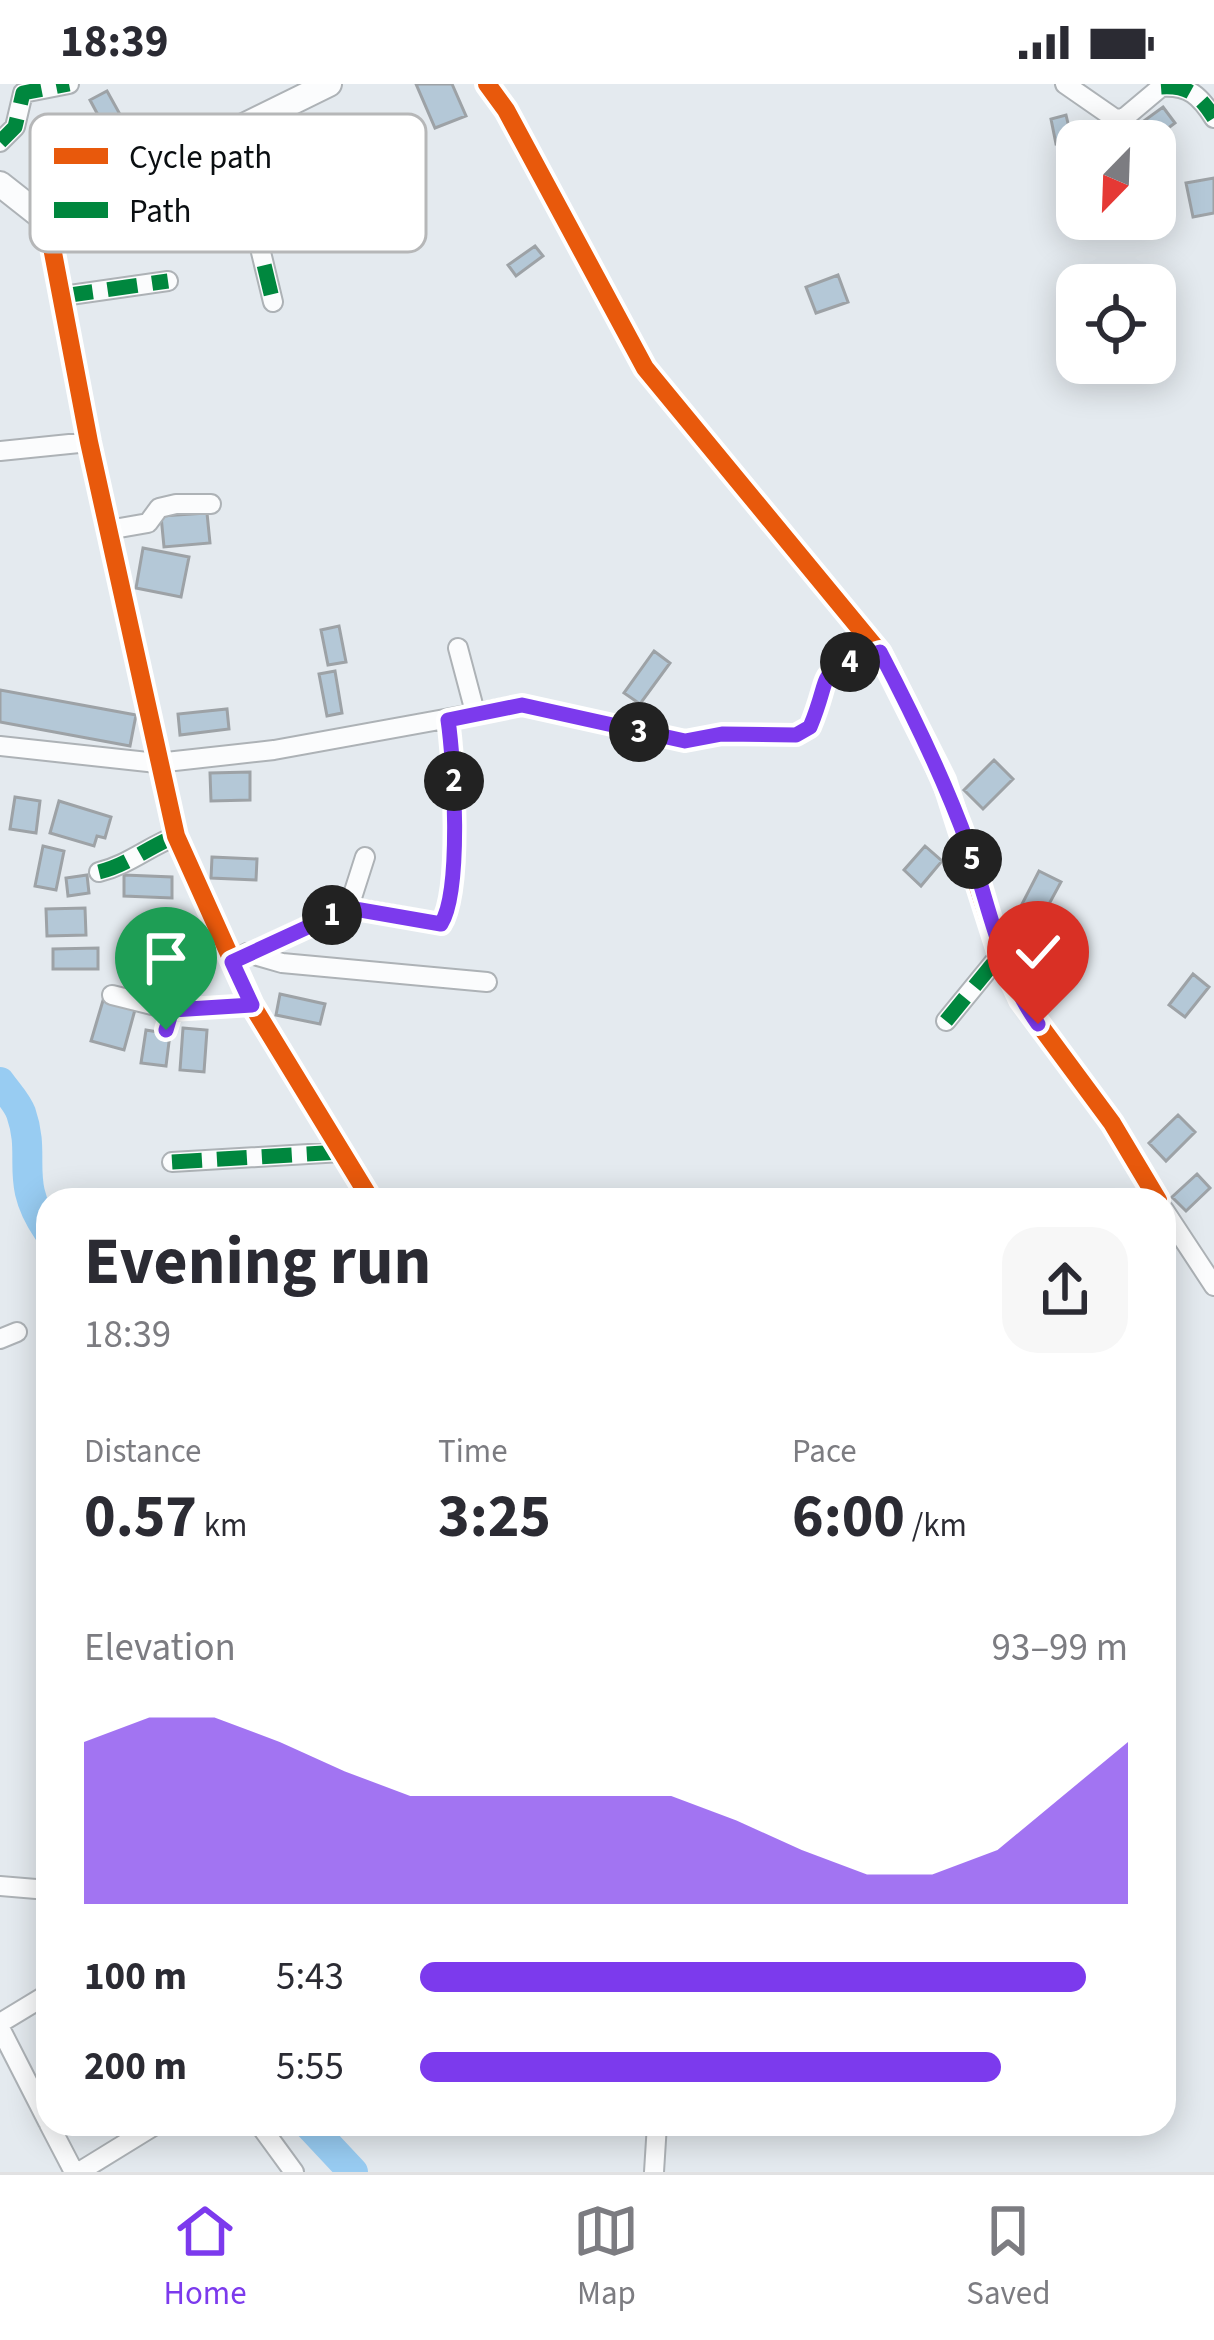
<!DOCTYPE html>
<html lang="en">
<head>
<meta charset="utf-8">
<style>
  body { margin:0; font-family:"Source Sans 3",sans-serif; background:#f7f7f7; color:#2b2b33; height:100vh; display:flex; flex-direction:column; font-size:45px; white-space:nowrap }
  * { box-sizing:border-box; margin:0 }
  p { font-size:39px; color:#7c7c81 }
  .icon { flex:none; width:66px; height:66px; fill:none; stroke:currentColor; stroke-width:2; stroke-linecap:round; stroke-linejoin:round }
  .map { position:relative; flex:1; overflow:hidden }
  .details { position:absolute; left:36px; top:1104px; width:1140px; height:948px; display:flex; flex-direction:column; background:#fff; border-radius:36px; box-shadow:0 6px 30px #0003 }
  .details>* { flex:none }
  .needle { width:78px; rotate:203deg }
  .tools { position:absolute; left:1056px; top:36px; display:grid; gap:24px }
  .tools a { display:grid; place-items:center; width:120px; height:120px; border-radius:24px; background:#fff; box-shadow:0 6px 30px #0003; font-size:60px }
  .pin { position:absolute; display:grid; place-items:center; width:102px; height:102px; color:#fff; margin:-123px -51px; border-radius:50% 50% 50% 0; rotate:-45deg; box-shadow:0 0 12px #0007 }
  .pin .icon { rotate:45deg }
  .km { position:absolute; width:60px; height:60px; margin:-30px; border-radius:50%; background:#222; color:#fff; font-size:33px; line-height:60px; text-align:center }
  .round { display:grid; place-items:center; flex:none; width:126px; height:126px; border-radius:36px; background:#f7f7f7 }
  .overview { display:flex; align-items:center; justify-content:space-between; height:204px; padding:0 48px }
  h1 { font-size:66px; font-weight:700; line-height:90px }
  .metrics { display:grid; grid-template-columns:repeat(3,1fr); gap:18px; height:204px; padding:12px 48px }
  .metrics div { display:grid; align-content:center }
  .metrics b { font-size:60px; font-weight:700 }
  .metrics small { font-size:33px; font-weight:400 }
  .metrics p { font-size:33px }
  .chart { height:336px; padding:24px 48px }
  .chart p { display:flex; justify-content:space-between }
  .chart svg { width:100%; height:216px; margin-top:12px; fill:#7c3aed; opacity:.7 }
  ul { padding:0 48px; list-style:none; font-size:39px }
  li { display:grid; grid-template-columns:192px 144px 1fr; align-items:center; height:90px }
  li i { height:30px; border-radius:15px; background:#7c3aed }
  .status { display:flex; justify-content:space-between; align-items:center; height:84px; padding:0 60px; background:#fff; direction:ltr }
  .status svg { height:33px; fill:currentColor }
  .dock { display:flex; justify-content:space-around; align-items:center; height:168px; border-top:3px solid #e1e1e2; background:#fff; font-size:33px; color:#7c7c81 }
  .dock a { display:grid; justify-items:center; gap:6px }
  .dock .on { color:#7c3aed }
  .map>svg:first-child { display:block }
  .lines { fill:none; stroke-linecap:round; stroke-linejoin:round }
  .river { stroke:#98ccf2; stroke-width:30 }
  .building { fill:#b4c8d7; stroke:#9da2a6; stroke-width:3 }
  .minor-casing { stroke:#adb2b6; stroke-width:22 }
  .major-casing { stroke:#adb2b6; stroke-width:28 }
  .minor { stroke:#fbfcfd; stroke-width:18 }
  .major { stroke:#fbfcfd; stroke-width:24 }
  .quiet { stroke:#00873e; stroke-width:15; stroke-dasharray:30 15; stroke-linecap:butt }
  .cycleway-casing { stroke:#fff; stroke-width:26 }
  .cycleway { stroke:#e8590c; stroke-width:18 }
  .route-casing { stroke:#fff; stroke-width:24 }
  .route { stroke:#7c3aed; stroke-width:15 }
  .key { fill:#fff; stroke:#b6b7b8; stroke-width:3 }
  .key-label { font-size:33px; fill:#0a0e11 }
</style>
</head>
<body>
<div class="status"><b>18:39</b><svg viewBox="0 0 49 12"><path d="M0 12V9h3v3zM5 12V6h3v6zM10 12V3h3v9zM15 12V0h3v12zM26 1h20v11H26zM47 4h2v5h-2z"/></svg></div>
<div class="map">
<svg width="1214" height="2088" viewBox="0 0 1214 2088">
  <rect width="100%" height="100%" fill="#e4eaef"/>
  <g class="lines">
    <path class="river" d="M0,998c7,10 17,20 21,31 16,46 -8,67 27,118
      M308,2040l45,48"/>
  </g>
  <path class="building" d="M416,0h36l14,32 -31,12z
    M107,7l25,45 -18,9 -24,-45z
    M1163,23l12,16 -24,18h-13l-8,-10z
    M1066,31l6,25 -16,4 -5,-25z
    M1214,94v35l-21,4 -7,-34z
    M535,162l8,10 -27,20 -8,-11z
    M838,191l10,27 -32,11 -10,-26z
    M207,429l3,30 -46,4 -3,-31z
    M143,464l46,9 -8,40 -45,-9z
    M339,542l7,36 -18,3 -7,-35z
    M654,567l16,12 -30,41 -16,-11z
    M335,587l7,42 -15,3 -8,-42z
    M0,606l136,25 -6,31 -130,-24z
    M227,625l2,20 -49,6 -2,-21z
    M994,676l19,19 -30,30 -19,-19z
    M250,688v28l-39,1 -1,-28z
    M15,713l25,4 -4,32 -26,-4z
    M59,717l52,16 -6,21 -8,-2 -3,10 -44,-13z
    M43,762l21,5 -8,39 -21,-4z
    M925,762l17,15 -21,25 -17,-16z
    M212,773l45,2 -1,21 -45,-2z
    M1039,787l22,11 -19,35 -21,-11z
    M87,791l2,18 -21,3 -2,-18z
    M124,791l48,2v21l-48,-2z
    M85,824l1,27 -39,1 -1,-27z
    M98,864v21h-45v-20z
    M161,885h34v20l-34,-1z
    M1193,890l16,13 -24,30 -16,-12z
    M280,910l45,10 -5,20 -44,-9z
    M104,913l32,9 -12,44 -33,-9z
    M183,944l24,2 -3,42 -24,-2z
    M146,946l24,4 -4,32 -25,-3z
    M1178,1031l17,17 -29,29 -17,-18z
    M1197,1090l13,14 -24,23 -14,-14z"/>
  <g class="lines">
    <defs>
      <path id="minor" d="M487,0l19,26 139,258 235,285 64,127 56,175 21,45 91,123 46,77
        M1065,0l49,34 9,1 38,-32c28,-2 39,9 53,31
        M0,58l15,-15 8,-34 46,-9
        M201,63l33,64 26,37 13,54
        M47,137l42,221 87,394 76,169 119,195
        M63,212l105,-15
        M0,367l89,-9
        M108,446l40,-7 11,-15 17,-4h35
        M458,564l17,64
        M0,662l157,17 117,-13 248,-45 163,36 37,-7 74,1 14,-8c24,-60 1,-52 70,-74
        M99,788c29,-7 49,-25 77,-36
        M349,823l16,-50
        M247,869l35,10 205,19
        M232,878l117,-55 92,17c21,-34 14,-163 7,-204
        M112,911l60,15 80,-5
        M946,937l54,-66
        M172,1078l170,-10
        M1164,1126l50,76
        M0,1255l17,-7
        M0,1802l48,4
        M0,1939l48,-29
        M0,1944l48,94
        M49,2040l25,48
        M259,2040l35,48
        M79,2088l78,-48
        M654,2088l3,-48"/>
      <path id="major" d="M0,100l47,37h15l27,-10 112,-64 128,-63"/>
    </defs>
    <use href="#minor" class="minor-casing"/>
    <use href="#major" class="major-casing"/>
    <use href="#minor" class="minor"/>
    <use href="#major" class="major"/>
    <path class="quiet" d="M1161,3c28,-2 39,9 53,31
      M0,58l15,-15 8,-34 46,-9
      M201,63l33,64 26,37 13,54
      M63,212l105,-15
      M99,788c29,-7 49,-25 77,-36
      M247,869l102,-46 81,18 11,-1 5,-5c13,-62 12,-136 2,-199
      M946,937l54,-66
      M172,1078l170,-10"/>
    <defs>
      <path id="cycleway" d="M487,0l19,26 139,258 235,285 64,127 56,175 21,45 91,123 46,77
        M47,137l42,221 87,394 76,169 119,195"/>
    </defs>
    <use href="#cycleway" class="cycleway-casing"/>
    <use href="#cycleway" class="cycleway"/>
  </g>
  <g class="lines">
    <defs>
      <path id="route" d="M166,946l6,-20 80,-5 -20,-43 117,-54 92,16c21,-33 13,-163 7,-204l74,-15 163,36 37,-7 74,1 14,-8c25,-60 0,-51 70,-75 33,63 64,126 88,193 22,62 31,124 70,179"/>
    </defs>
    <use href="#route" class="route-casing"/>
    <use href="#route" class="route"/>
  </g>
  <rect x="30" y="30" width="396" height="138" rx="18" class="key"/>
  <rect x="54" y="64" width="54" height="16" fill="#e8590c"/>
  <rect x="54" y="118" width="54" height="16" fill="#00873e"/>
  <g class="key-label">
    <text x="129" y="84">Cycle path</text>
    <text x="129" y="138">Path</text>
  </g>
</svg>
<div class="tools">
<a><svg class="needle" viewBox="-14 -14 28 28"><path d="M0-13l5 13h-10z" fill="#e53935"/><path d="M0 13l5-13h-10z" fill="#7c7c81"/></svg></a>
<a><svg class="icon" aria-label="locate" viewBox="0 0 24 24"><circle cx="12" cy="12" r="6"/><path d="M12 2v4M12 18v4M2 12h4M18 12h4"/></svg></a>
</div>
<div class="pin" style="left:166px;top:946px;background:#1e9e55"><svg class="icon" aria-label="arrive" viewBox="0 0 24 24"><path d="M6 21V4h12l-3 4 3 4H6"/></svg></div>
<div class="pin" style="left:1038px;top:940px;background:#d93025"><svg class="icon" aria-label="check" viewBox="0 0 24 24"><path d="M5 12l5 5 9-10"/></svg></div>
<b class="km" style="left:332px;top:831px">1</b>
<b class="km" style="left:454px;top:697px">2</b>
<b class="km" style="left:639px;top:648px">3</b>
<b class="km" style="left:850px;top:578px">4</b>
<b class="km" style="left:972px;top:775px">5</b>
<section class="details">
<div class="overview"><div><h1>Evening run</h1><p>18:39</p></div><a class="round"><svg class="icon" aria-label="share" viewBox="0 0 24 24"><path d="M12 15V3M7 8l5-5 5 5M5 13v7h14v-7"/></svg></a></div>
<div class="metrics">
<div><p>Distance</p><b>0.57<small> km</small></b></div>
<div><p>Time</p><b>3:25</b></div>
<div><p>Pace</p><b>6:00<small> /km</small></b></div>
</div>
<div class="chart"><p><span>Elevation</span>93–99 m</p>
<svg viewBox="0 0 160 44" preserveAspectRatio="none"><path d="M0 44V11L10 6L20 6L30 11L40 17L50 22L60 22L70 22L80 22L90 22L100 27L110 33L120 38L130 38L140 33L150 22L160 11V44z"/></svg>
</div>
<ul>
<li><b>100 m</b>5:43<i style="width:94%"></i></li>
<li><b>200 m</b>5:55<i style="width:82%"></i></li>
</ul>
</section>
</div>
<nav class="dock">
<a class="on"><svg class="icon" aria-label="home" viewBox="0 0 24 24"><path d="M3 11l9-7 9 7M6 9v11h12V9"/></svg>Home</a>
<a><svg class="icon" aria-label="map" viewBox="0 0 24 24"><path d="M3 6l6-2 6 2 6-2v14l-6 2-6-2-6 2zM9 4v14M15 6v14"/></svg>Map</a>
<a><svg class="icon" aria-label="saved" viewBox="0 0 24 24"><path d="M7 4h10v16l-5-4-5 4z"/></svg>Saved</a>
</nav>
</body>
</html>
